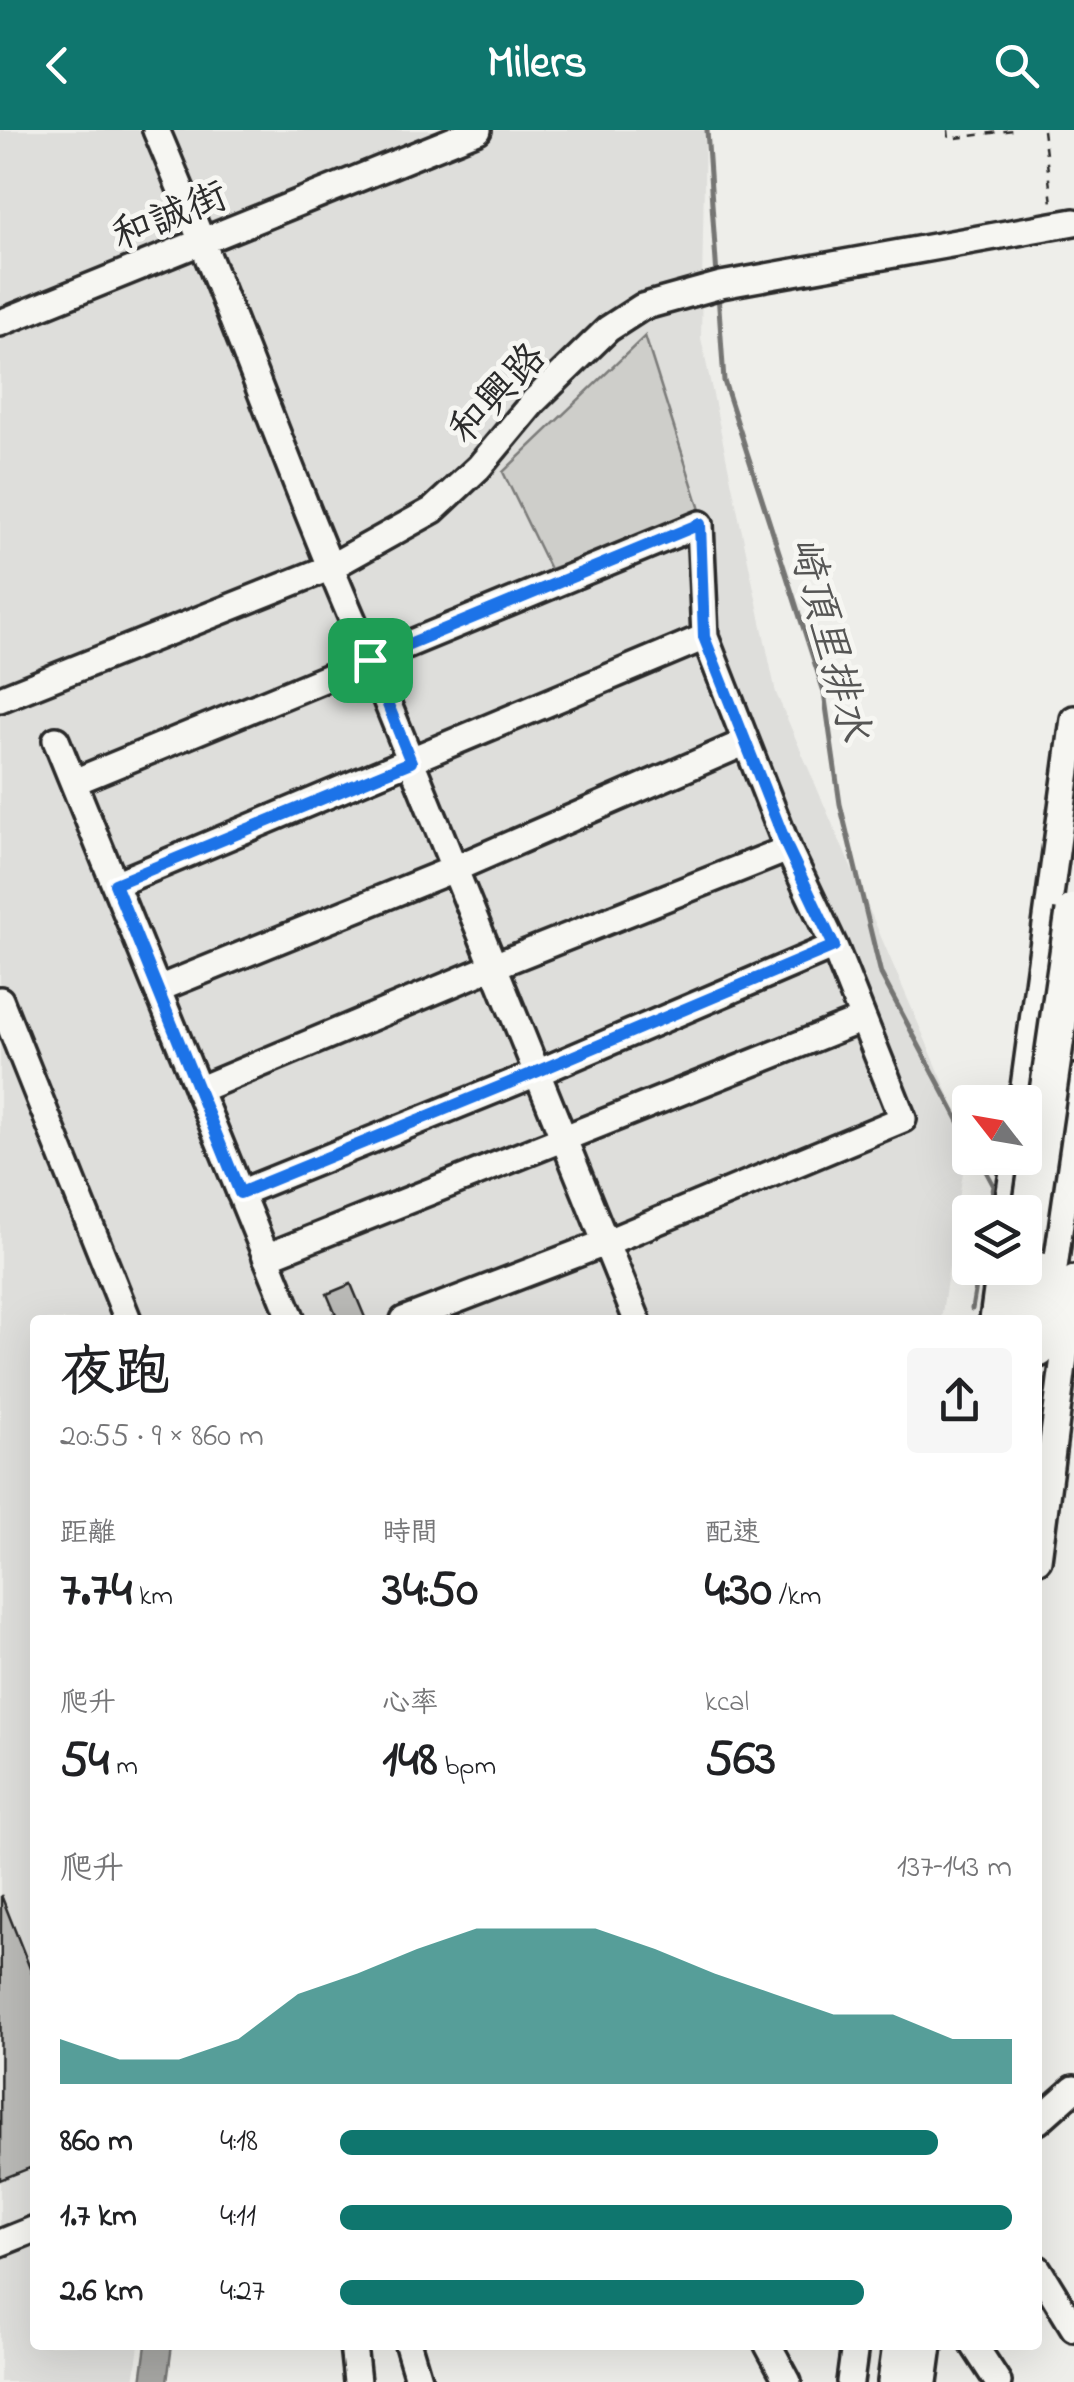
<!DOCTYPE html>
<html lang="zh-TW">
<head>
<meta charset="utf-8">
<style>
  body { margin:0; font-family:"Indie Flower","LXGW WenKai TC",sans-serif; background:#f6f6f6; color:#202124; height:100vh; display:flex; flex-direction:column; font-size:38px; white-space:nowrap }
  * { box-sizing:border-box; margin:0 }
  p { font-size:32px; color:#757577 }
  .icon { flex:none; width:55px; height:55px; fill:none; stroke:currentColor; stroke-width:2; stroke-linecap:round; stroke-linejoin:round }
  .map { position:relative; flex:1; overflow:hidden }
  .side { position:absolute; left:30px; top:1185px; width:1012px; height:1035px; display:flex; flex-direction:column; background:#fff; border-radius:10px; box-shadow:0 10px 40px #0002 }
  .side>* { flex:none }
  .needle { width:65px; rotate:301deg }
  .fabs { position:absolute; left:952px; top:955px; display:grid; gap:20px }
  .fabs a { display:grid; place-items:center; width:90px; height:90px; border-radius:10px; background:#fff; box-shadow:0 10px 40px #0002; font-size:50px }
  .pin { position:absolute; display:grid; place-items:center; width:85px; height:85px; color:#fff; margin:-42px; border-radius:20px; box-shadow:0 5px 15px #0006 }
  .round { display:grid; place-items:center; flex:none; width:105px; height:105px; border-radius:10px; background:#f6f6f6 }
  .head { display:flex; align-items:center; justify-content:space-between; height:170px; padding:0 30px }
  h1 { font-size:55px; font-weight:800; line-height:75px }
  .metrics { display:grid; grid-template-columns:repeat(3,1fr); gap:15px; height:170px; padding:10px 30px }
  .metrics div { display:grid; align-content:center }
  .metrics b { font-size:50px; font-weight:800 }
  .metrics small { font-size:28px; font-weight:400 }
  .metrics p { font-size:28px }
  .chart { height:280px; padding:20px 30px }
  .chart p { display:flex; justify-content:space-between }
  .chart svg { width:100%; height:180px; margin-top:10px; fill:#0f766e; opacity:.7 }
  ul { padding:0 30px; list-style:none; font-size:32px }
  li { display:grid; grid-template-columns:160px 120px 1fr; align-items:center; height:75px }
  li i { height:25px; border-radius:12px; background:#0f766e }
  header { display:flex; justify-content:space-between; align-items:center; height:130px; padding:0 30px; background:#0f766e; color:#fff; font-size:45px; font-weight:800 }
  .map>svg:first-child { display:block }
  .built { fill:#dededb }
  .green { fill:#cececa; stroke:#7c7c7a; stroke-width:2.5 }
  .water { fill:#a6a6a3; stroke:#757573; stroke-width:2.5 }
  .lines { fill:none; stroke-linecap:round; stroke-linejoin:round }
  .stream { stroke:#757573; stroke-width:5 }
  .building { fill:#babab7; stroke:#2b2b2b; stroke-width:2.5 }
  .minor-casing { stroke:#2b2b2b; stroke-width:32 }
  .highway-casing { stroke:#2b2b2b; stroke-width:42 }
  .path { stroke:#2b2b2b; stroke-width:2.5; stroke-dasharray:8 8; stroke-linecap:butt }
  .minor { stroke:#f6f6f2; stroke-width:25 }
  .highway { stroke:#f6f6f2; stroke-width:35 }
  .highway-bridge-casing { stroke:#2b2b2b; stroke-width:42; stroke-linecap:butt }
  .highway-bridge { stroke:#f6f6f2; stroke-width:35 }
  .route-casing { stroke:#fff; stroke-width:20 }
  .route { stroke:#1a73e8; stroke-width:12 }
  .labels { text-anchor:middle; stroke-width:10; stroke-linejoin:round; paint-order:stroke }
  .street-label { font-size:40px; fill:#2b2b2b; stroke:#f6f6f2 }
  .water-label { font-size:42px; font-style:italic; fill:#565655; stroke:#f6f6f2 }
</style>
</head>
<body>
<header><svg class="icon" aria-label="back" viewBox="0 0 24 24"><path d="M15 5l-7 7 7 7"/></svg>Milers<svg class="icon" aria-label="search" viewBox="0 0 24 24"><circle cx="10" cy="10" r="6"/><path d="M15 15l6 6"/></svg></header>
<div class="map">
<svg width="1074" height="2252" viewBox="0 0 1074 2252">
  <rect width="100%" height="100%" fill="#eeeeea"/>
  <filter id="ink" filterUnits="userSpaceOnUse"><feTurbulence type="fractalNoise" baseFrequency=".01" numOctaves="2"/><feDisplacementMap in="SourceGraphic" scale="20" xChannelSelector="R" yChannelSelector="G"/><feConvolveMatrix kernelMatrix="1 2 1 2 8 2 1 2 1" color-interpolation-filters="sRGB"/></filter>
  <g filter="url(#ink)">
    <path class="built" d="M0,0h705l-4,208 75,355 192,446 -27,181h-906v1025h104l-5,37h-134z"/>
    <path class="green" d="M645,206l57,180 -152,53 -47,-97z"/>
    <path class="water" d="M146,2215h26l-5,37h-26z"/>
    <g class="lines">
      <path class="stream" d="M707,0l10,147
        M718,163l6,88 100,311 16,112 41,170 89,168
        M979,1028l15,28 -5,26
        M972,1179l7,-41"/>
    </g>
    <path class="building" d="M351,1154l15,36h-28l-11,-26z
      M1,1765l34,86v185l-35,14z"/>
    <g class="lines">
      <defs>
        <path id="minor" d="M156,0c75,175 137,356 214,530l267,660
          M0,193l478,-193
          M0,569l329,-131 104,-58 46,-43 55,-66 74,-72 34,-22 79,-22 353,-63
          M56,610l236,580
          M74,652l626,-258 5,113 83,212 46,97 69,173 -298,124 -201,77
          M115,754l590,-247
          M158,859l296,-120 292,-127
          M0,870l128,320
          M198,960l296,-124 294,-117
          M1022,972l52,-383
          M240,1063l297,-120 297,-127
          M1007,1082l8,-54
          M266,1127l597,-238
          M993,1190l7,-52
          M1038,1430l36,-281
          M1038,1991l36,-32
          M0,2113l35,-14
          M1038,2139l36,59
          M353,2215l4,37
          M408,2215l11,37
          M768,2215l20,37
          M974,2215l24,37
          M850,2252l5,-37
          M924,2252l5,-37"/>
        <path id="highway" d="M1016,1190l7,-52
          M1038,1219l36,-266
          M896,2252l5,-37"/>
      </defs>
      <use href="#minor" class="minor-casing"/>
      <use href="#highway" class="highway-casing"/>
      <path class="path" d="M948,0l1,9 64,-9
        M1043,0l9,73"/>
      <use href="#minor" class="minor"/>
      <use href="#highway" class="highway"/>
      <defs>
        <path id="highway-bridge" d="M1025,1121l49,-339"/>
      </defs>
      <use href="#highway-bridge" class="highway-bridge-casing"/>
      <use href="#highway-bridge" class="highway-bridge"/>
    </g>
  </g>
  <g class="lines" filter="url(#ink)">
    <defs>
      <path id="route" d="M700,394l4,113 84,212 46,97 -298,126 -296,121 -125,-309 296,-122 -41,-102z"/>
    </defs>
    <use href="#route" class="route-casing"/>
    <use href="#route" class="route"/>
  </g>
  <g class="labels">
    <g class="street-label">
      <text transform="translate(169 84) rotate(-22)" y="14">和誠街</text>
      <text transform="translate(496 262) rotate(-47)" y="14">和興路</text>
    </g>
    <g class="water-label">
      <text transform="translate(831 508) rotate(75)" y="15">崎頂里排水</text>
    </g>
  </g>
</svg>
<div class="fabs">
<a><svg class="needle" viewBox="-14 -14 28 28"><path d="M0-13l5 13h-10z" fill="#e53935"/><path d="M0 13l5-13h-10z" fill="#757577"/></svg></a>
<a><svg class="icon" aria-label="layers" viewBox="0 0 24 24"><path d="M12 4l9 5-9 5-9-5zM3 14l9 5 9-5"/></svg></a>
</div>
<div class="pin" style="left:370px;top:530px;background:#1e9e55"><svg class="icon" aria-label="arrive" viewBox="0 0 24 24"><path d="M6 21V4h12l-3 4 3 4H6"/></svg></div>
<section class="side">
<div class="head"><div><h1>夜跑</h1><p>20:55 · 9 × 860 m</p></div><a class="round"><svg class="icon" aria-label="share" viewBox="0 0 24 24"><path d="M12 15V3M7 8l5-5 5 5M5 13v7h14v-7"/></svg></a></div>
<div class="metrics">
<div><p>距離</p><b>7.74<small> km</small></b></div>
<div><p>時間</p><b>34:50</b></div>
<div><p>配速</p><b>4:30<small> /km</small></b></div>
</div>
<div class="metrics">
<div><p>爬升</p><b>54<small> m</small></b></div>
<div><p>心率</p><b>148<small> bpm</small></b></div>
<div><p>kcal</p><b>563</b></div>
</div>
<div class="chart"><p><span>爬升</span>137–143 m</p>
<svg viewBox="0 0 160 44" preserveAspectRatio="none"><path d="M0 44V33L10 38L20 38L30 33L40 22L50 17L60 11L70 6L80 6L90 6L100 11L110 17L120 22L130 27L140 27L150 33L160 33V44z"/></svg>
</div>
<ul>
<li><b>860 m</b>4:18<i style="width:89%"></i></li>
<li><b>1.7 km</b>4:11<i style="width:100%"></i></li>
<li><b>2.6 km</b>4:27<i style="width:78%"></i></li>
</ul>
</section>
</div>
</body>
</html>
